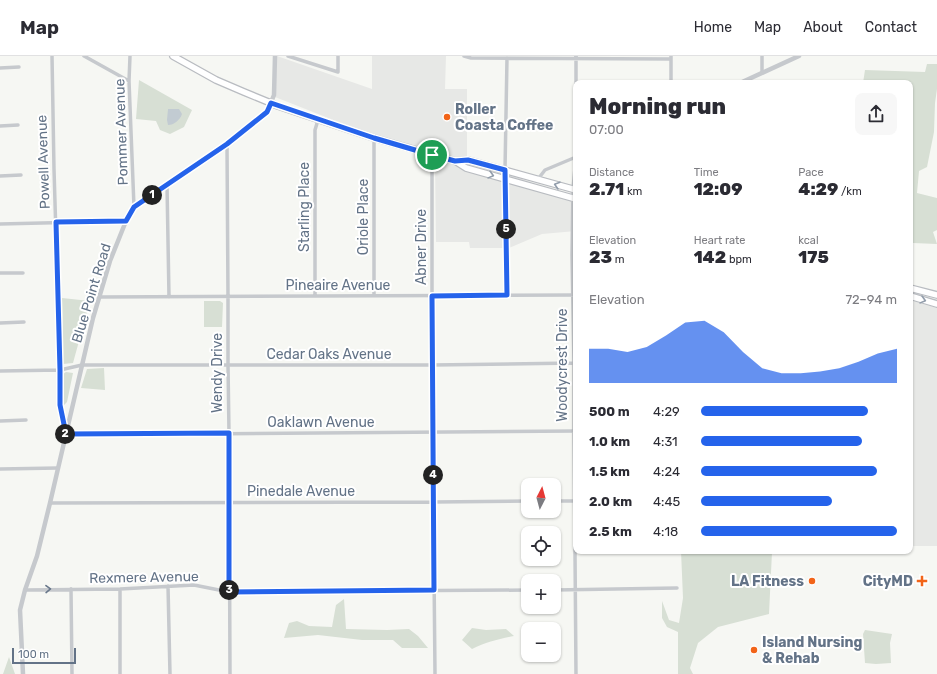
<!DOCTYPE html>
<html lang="en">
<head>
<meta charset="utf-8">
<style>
  body { margin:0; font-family:Rubik,sans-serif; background:#f7f7f7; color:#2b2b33; height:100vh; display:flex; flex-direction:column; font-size:15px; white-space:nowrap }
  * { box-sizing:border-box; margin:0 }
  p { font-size:13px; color:#7c7c81 }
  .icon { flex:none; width:22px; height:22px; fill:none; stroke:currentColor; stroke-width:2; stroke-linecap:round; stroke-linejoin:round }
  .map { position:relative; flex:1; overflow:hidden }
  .panel { position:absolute; left:573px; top:24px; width:340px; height:474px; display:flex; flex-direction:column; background:#fff; border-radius:8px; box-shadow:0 1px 3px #0004 }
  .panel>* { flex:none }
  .needle { width:26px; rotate:6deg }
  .fabs { position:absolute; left:521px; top:422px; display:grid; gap:8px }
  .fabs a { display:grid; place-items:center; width:40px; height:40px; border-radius:8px; background:#fff; box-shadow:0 1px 3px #0004; font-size:20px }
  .scale { position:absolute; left:12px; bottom:10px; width:64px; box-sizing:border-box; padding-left:4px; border:2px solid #637387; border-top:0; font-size:11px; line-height:14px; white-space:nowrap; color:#637387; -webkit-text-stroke:3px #fff; paint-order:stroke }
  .pin { position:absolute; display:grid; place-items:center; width:34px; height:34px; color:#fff; margin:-17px; border:2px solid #fff; border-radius:50%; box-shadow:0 1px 4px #0007 }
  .km { position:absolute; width:20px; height:20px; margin:-10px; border-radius:50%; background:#222; color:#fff; font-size:11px; line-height:20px; text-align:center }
  .round { display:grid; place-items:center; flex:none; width:42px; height:42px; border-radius:8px; background:#f7f7f7 }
  .overview { display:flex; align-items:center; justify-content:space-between; height:68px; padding:0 16px }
  h1 { font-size:22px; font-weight:800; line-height:30px }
  .figures { display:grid; grid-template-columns:repeat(3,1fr); gap:6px; height:68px; padding:4px 16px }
  .figures div { display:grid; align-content:center }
  .figures b { font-size:17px; font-weight:800 }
  .figures small { font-size:11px; font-weight:400 }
  .figures p { font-size:11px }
  .chart { height:112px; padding:8px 16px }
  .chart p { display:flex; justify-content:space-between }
  .chart svg { width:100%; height:72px; margin-top:4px; fill:#2563eb; opacity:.7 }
  ul { padding:0 16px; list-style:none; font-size:13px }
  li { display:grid; grid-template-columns:64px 48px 1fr; align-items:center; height:30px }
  li i { height:10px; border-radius:5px; background:#2563eb }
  header { display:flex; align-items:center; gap:24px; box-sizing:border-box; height:56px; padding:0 20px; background:#fff; border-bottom:1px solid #e1e1e2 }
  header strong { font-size:19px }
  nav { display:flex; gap:22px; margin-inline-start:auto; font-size:14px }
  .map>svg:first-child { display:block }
  .built { fill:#e7e8e6 }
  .green { fill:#d7dfd4 }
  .water { fill:#c2cbd2 }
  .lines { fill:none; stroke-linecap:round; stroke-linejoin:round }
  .primary-casing { stroke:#b9bcc1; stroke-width:8 }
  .minor { stroke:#c6c9cd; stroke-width:3.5 }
  .tertiary { stroke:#c6c9cd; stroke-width:4.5 }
  .primary { stroke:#fff; stroke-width:5.5 }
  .oneway { stroke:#929dab }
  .oneway2 { stroke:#68778a }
  .route-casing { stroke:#fff; stroke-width:8 }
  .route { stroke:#2563eb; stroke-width:5 }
  .poi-dot { fill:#f26418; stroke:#fff; stroke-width:1.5 }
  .labels { text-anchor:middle; stroke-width:4; stroke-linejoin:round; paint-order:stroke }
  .poi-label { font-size:14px; font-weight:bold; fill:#637387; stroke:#fff; text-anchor:start }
  .street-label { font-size:14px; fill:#637387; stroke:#fff }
</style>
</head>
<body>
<header>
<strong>Map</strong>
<nav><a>Home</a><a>Map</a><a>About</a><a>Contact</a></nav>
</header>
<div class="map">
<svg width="937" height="618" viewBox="0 0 937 618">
  <rect width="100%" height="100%" fill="#f6f7f3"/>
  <path class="built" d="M277,0l95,33v-33h74l-1,33h22v70l109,40v32l-34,3 -33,14h-39l-1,-6h-33l-1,-82 -160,-63z
    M910,244l27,8v238h-27z"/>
  <path class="green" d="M927,8h10v25l-2,14 -1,29 -7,35 -8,4 -2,22 20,5v32l-4,2 4,12 -24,-1 -3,-2v-158h-47l2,-13 60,2z
    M139,24l53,30 -8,17 -14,7 -10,-4 -4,-9 -20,-2z
    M62,242l28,3 -17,62 -10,1z
    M204,245h16l3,2 -1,24h-18z
    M104,312l1,22 -24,-2 6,-19z
    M66,316l7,1 -6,29 -3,3 -1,-31z
    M681,495h90l1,1 -3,62 -51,13 -20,16 -8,25 3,6h-15v-42l-11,-5 -5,-9v-17l7,19 10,3 4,-25z
    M344,543l2,30 41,1 22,-1 9,7 10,12h-26l-9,-8h-31l-44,-5 -34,3 5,-15 8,-2 12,5 23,1 4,-22z
    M472,572l14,2 20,-1 8,7c-15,3 -28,6 -42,13l-10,-9z
    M865,574l27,4 -2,9 1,20 -15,1 -11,-1 -2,-29z
    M9,601l6,17h-12z"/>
  <path class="water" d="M168,53h11l3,5c-2,6 -8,11 -14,11l-1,-5z"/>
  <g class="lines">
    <defs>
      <path id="primary" d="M173,0l43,24 28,12 34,14 96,32 81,23 11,7 110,31
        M455,105l13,-1 108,30
        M910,232l27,7
        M910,240l27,8"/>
    </defs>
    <use href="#primary" class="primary-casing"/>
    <path class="minor" d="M52,0l2,113 6,201v35l6,30 510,-4
      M84,0l45,25
      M130,0l-1,25 5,126
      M288,0l50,16v-16
      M464,0l7,2 200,1
      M671,0v27
      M762,0v17
      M0,12l19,-1
      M0,70l18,-1
      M374,82v158
      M227,88l1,153v68l1,68 1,241
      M432,99v210l3,309
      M0,120l21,-1
      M538,123l7,-9 31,-13
      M167,129l2,112
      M0,168l126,-3
      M0,217h23
      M507,239l-2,-125 2,-112
      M315,240v-166l3,-10
      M100,241l476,-2
      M0,267l24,-1
      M0,315l60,-1 22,-5h350l143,-2
      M0,365l26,-1
      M0,413l58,-1
      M554,445h21
      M50,447l384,-1 94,-1
      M168,530l2,88
      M71,533l1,85
      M120,533v85
      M25,534l95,-1 74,-4 35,7 299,-2
      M554,534l123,-2
      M576,618l-2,-243v-68l-2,-108 1,-66 3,-32v-101"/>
    <path class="tertiary" d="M740,27l59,-27
      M23,618l-3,-64 5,-20 12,-34 13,-53 43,-185 17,-57 16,-40 8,-14 93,-63 40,-32 7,-17 1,-39"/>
    <use href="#primary" class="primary"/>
  </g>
  <defs><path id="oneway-chevron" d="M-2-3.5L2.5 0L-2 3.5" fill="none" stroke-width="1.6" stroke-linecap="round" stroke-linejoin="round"/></defs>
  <g class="oneway">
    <use href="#oneway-chevron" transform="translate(491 119) rotate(15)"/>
    <use href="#oneway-chevron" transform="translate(557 129) rotate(-164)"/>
    <use href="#oneway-chevron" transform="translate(923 244) rotate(15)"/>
  </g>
  <use class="oneway2" href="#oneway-chevron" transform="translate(48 533) rotate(-1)"/>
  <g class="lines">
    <defs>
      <path id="route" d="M271,47l103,35 58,17 23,6 13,-1 37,10 2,125 -75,1 2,294 -205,2v-159l-163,1 -6,-29v-35l-4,-148 70,-1 8,-14 93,-63 40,-32z"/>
    </defs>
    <use href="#route" class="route-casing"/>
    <use href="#route" class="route"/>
  </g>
  <g class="poi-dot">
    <circle cx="447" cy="61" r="4"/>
    <circle cx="812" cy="525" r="4"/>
    <path d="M920 519h4v4h4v4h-4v4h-4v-4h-4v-4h4z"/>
    <circle cx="754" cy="594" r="4"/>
  </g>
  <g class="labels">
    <g class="poi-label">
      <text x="455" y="58">Roller<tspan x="455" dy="16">Coasta Coffee</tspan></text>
      <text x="804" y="530" text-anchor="end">LA Fitness</text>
      <text x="913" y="530" text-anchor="end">CityMD</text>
      <text x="762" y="591">Island Nursing<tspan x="762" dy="16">&amp; Rehab</tspan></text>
    </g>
    <g class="street-label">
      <text transform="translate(121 76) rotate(-92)" y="5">Pommer Avenue</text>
      <text transform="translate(43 106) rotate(-92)" y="5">Powell Avenue</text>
      <text transform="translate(304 151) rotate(-90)" y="5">Starling Place</text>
      <text transform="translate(363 161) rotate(-90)" y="5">Oriole Place</text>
      <text transform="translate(421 191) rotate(-90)" y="5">Abner Drive</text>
      <text x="338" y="234">Pineaire Avenue</text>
      <text transform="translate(91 237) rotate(-73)" y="5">Blue Point Road</text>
      <text x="329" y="303">Cedar Oaks Avenue</text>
      <text transform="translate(562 309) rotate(-90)" y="5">Woodycrest Drive</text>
      <text transform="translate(217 317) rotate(-90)" y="5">Wendy Drive</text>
      <text x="321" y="371">Oaklawn Avenue</text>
      <text x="301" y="440">Pinedale Avenue</text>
      <text transform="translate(144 521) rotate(-1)" y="5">Rexmere Avenue</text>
    </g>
  </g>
</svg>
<div class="fabs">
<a><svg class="needle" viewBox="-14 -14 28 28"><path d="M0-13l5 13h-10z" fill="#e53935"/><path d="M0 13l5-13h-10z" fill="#7c7c81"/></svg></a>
<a><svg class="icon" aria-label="locate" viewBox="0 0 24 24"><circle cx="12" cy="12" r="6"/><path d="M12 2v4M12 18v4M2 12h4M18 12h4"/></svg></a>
<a>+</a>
<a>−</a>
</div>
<div class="scale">100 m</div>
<div class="pin" style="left:432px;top:99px;background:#1e9e55"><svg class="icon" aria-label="arrive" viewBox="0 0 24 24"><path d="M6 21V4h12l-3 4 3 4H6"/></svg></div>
<b class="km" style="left:152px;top:139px">1</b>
<b class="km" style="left:65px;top:378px">2</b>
<b class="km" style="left:229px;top:534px">3</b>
<b class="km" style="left:433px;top:419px">4</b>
<b class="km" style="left:506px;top:173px">5</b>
<section class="panel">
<div class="overview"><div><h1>Morning run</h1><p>07:00</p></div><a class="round"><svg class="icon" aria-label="share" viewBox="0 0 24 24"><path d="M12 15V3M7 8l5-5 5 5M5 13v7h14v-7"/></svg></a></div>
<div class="figures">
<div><p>Distance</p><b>2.71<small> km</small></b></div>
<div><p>Time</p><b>12:09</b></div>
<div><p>Pace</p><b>4:29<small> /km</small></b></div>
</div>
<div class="figures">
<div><p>Elevation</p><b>23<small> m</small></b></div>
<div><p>Heart rate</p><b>142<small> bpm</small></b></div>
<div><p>kcal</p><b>175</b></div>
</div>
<div class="chart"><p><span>Elevation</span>72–94 m</p>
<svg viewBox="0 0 160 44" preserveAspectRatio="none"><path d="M0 44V23L10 23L20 25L30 22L40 15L50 7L60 6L70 13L80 25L90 35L100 38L110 38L120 37L130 35L140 31L150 26L160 23V44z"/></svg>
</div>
<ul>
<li><b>500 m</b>4:29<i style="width:85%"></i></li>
<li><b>1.0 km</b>4:31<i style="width:82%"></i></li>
<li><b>1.5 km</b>4:24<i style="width:90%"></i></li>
<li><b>2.0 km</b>4:45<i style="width:67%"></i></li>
<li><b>2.5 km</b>4:18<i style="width:100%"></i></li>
</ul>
</section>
</div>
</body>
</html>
